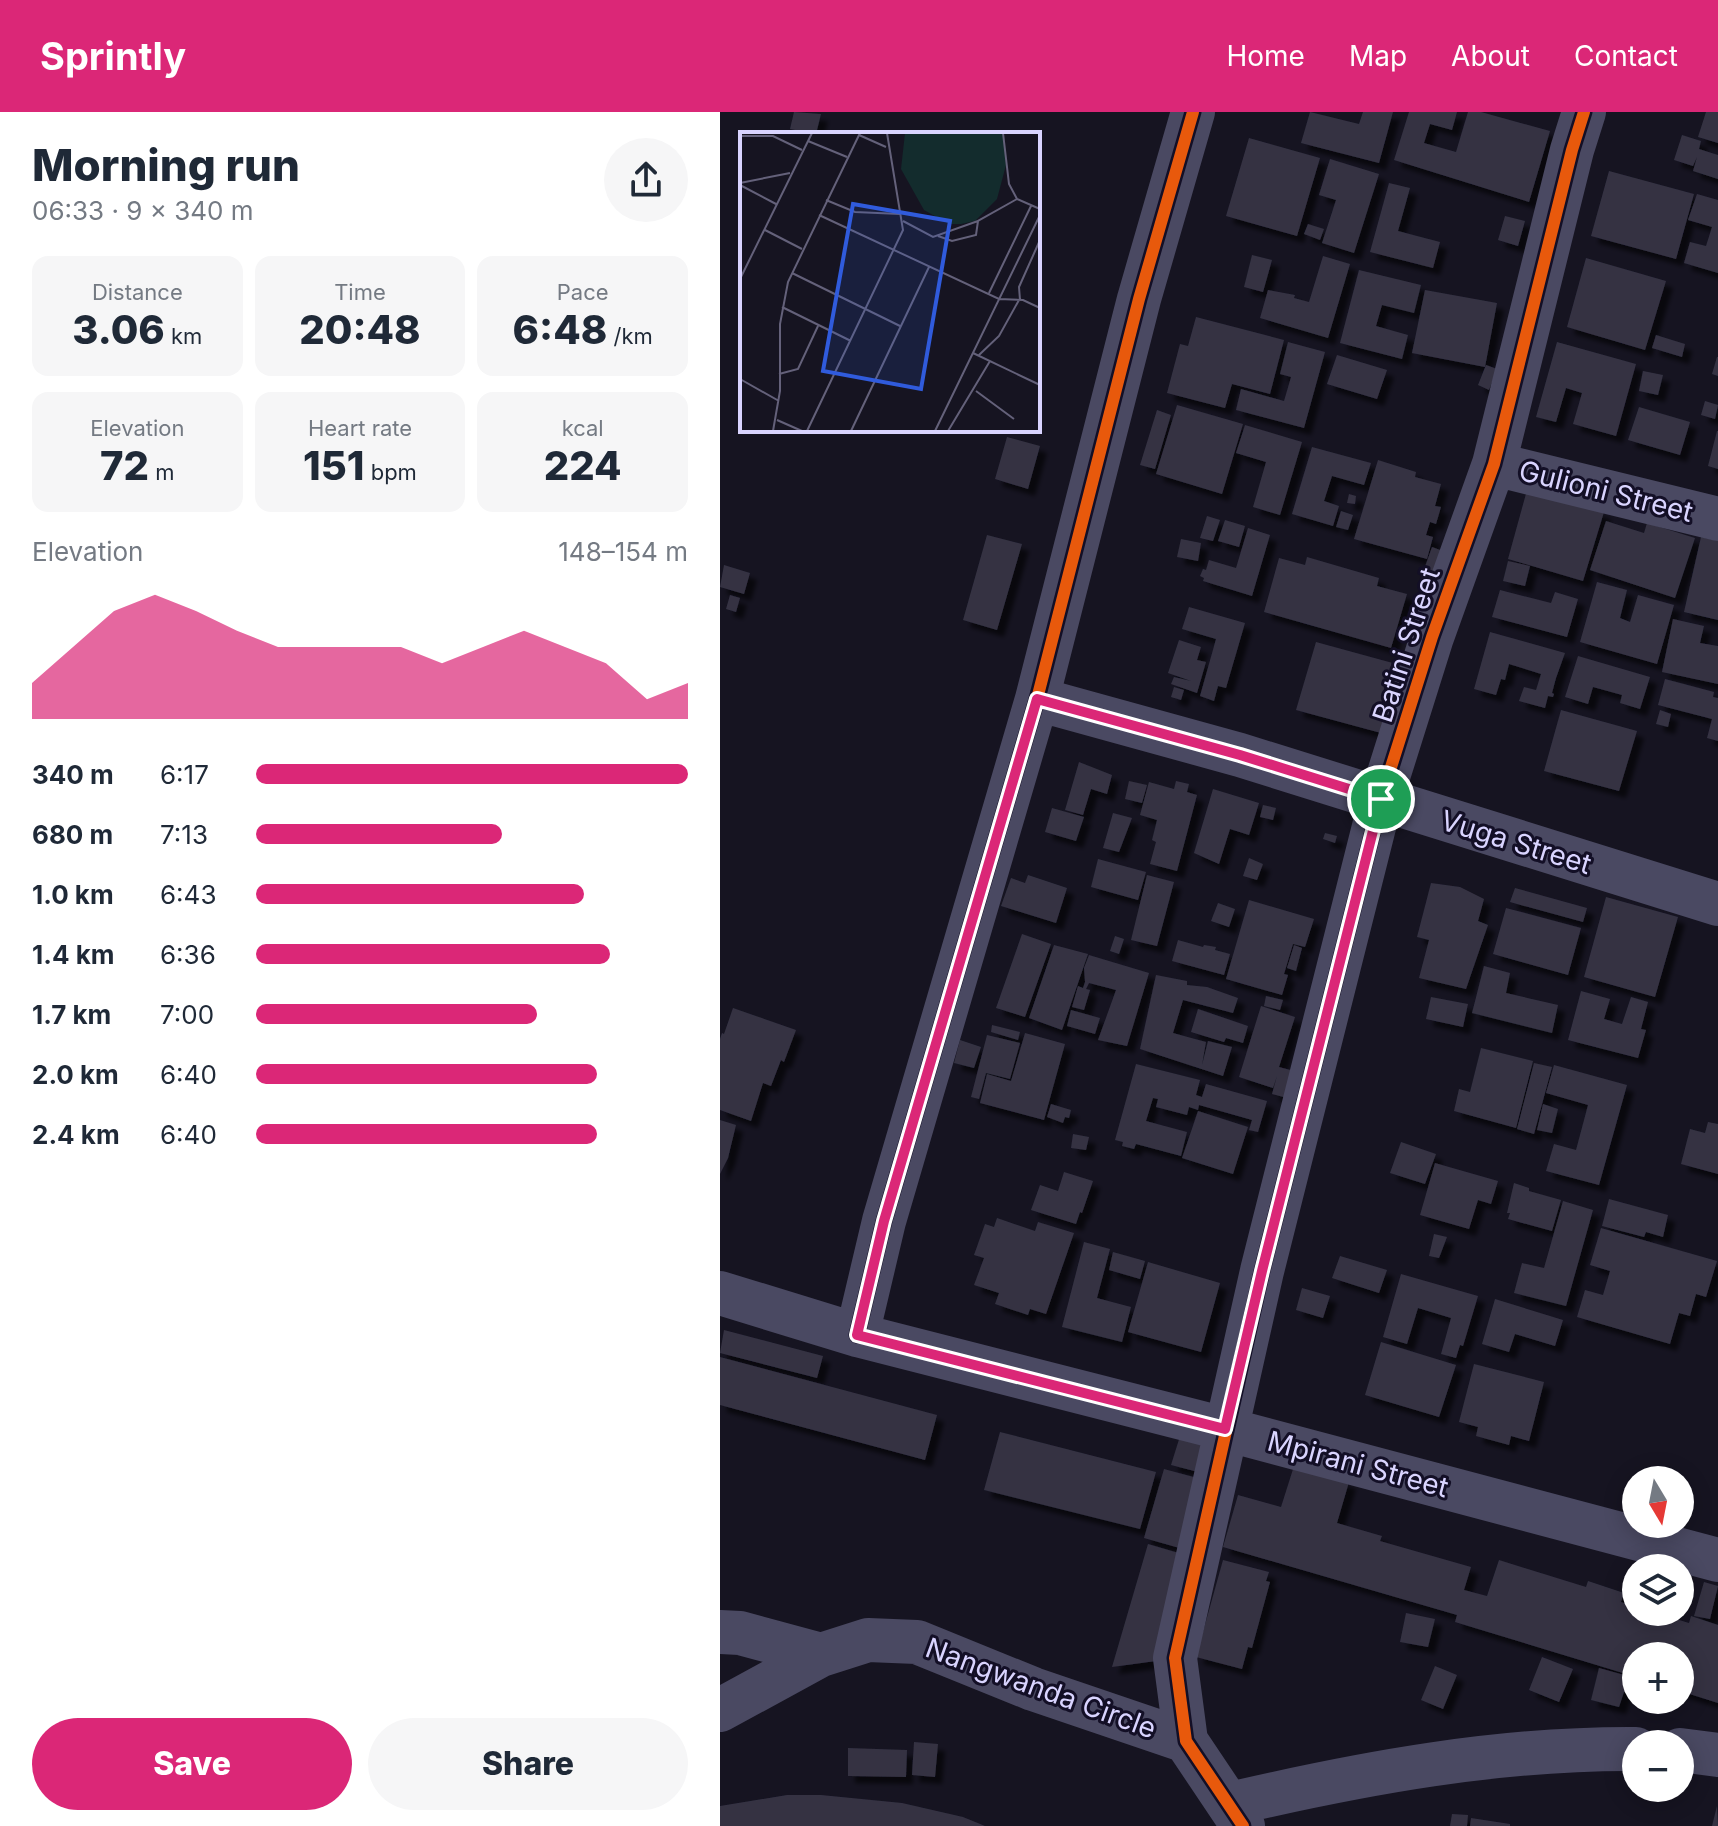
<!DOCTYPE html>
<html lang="en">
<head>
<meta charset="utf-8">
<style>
  body { margin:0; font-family:Inter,sans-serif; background:#f6f6f7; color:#1f2937; height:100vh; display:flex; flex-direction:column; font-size:30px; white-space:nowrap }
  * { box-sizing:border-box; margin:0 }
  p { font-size:26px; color:#747a83 }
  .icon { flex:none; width:44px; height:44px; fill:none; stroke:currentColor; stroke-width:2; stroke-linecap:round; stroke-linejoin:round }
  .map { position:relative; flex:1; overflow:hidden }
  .details { display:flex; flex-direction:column; background:#fff; width:720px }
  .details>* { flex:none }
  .needle { width:52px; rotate:170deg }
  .fabs { position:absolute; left:902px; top:1354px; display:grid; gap:16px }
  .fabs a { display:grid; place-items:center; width:72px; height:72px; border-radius:50%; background:#fff; box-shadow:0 4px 20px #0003; font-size:40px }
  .pin { position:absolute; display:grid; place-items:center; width:68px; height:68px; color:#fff; margin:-34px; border:4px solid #fff; border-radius:50%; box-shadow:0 2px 8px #0007 }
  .round { display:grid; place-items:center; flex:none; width:84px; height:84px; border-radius:42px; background:#f6f6f7 }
  .summary { display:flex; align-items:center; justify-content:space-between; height:136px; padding:0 32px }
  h1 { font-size:44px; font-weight:800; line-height:60px }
  .stats { display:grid; grid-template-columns:repeat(3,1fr); gap:12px; height:136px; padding:8px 32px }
  .stats div { display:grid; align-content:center; border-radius:16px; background:#f6f6f7; text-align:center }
  .stats b { font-size:40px; font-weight:800 }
  .stats small { font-size:22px; font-weight:400 }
  .stats p { font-size:22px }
  .chart { height:224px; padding:16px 32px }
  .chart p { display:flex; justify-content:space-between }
  .chart svg { width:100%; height:144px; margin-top:8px; fill:#db2777; opacity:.7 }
  .button { display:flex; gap:16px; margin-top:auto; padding:16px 32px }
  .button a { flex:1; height:92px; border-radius:48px; background:#db2777; color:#fff; font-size:32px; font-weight:800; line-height:92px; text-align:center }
  .button a+a { background:#f6f6f7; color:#1f2937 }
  ul { padding:0 32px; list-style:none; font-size:26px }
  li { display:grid; grid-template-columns:128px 96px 1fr; align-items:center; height:60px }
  li i { height:20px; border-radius:10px; background:#db2777 }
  header { display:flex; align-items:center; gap:48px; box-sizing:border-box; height:112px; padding:0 40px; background:#db2777; color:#fff }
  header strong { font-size:38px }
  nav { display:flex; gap:44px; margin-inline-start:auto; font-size:28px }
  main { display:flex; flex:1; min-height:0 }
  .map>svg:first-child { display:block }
  .building { fill:#343243; filter:url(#shadow) }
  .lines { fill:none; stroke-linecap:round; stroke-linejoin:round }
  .minor { stroke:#4a4962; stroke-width:44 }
  .cycleway-casing { stroke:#130f26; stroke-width:17 }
  .cycleway { stroke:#e8590c; stroke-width:12 }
  .route-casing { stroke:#fff; stroke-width:16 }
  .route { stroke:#db2777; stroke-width:10 }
  .labels { text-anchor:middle; stroke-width:6; stroke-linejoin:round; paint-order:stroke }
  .street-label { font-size:28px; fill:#d9d4ff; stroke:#130f26 }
  .inset-road { fill:none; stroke:#64617a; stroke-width:2 }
  .view { fill:#305bdc; fill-opacity:0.15; stroke:#305bdc; stroke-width:4 }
  .inset-edge { fill:none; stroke:#d9d4ff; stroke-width:4 }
</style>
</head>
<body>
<header>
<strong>Sprintly</strong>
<nav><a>Home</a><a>Map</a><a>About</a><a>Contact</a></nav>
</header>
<main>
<section class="details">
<div class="summary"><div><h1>Morning run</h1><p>06:33 · 9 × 340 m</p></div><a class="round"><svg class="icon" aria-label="share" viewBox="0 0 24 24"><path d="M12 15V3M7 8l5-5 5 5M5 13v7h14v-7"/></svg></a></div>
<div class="stats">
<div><p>Distance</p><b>3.06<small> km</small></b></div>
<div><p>Time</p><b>20:48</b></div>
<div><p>Pace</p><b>6:48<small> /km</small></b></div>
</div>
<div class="stats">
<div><p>Elevation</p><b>72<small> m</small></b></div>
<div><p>Heart rate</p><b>151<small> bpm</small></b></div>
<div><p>kcal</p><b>224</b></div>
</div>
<div class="chart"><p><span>Elevation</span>148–154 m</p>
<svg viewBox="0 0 160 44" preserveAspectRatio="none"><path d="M0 44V33L10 22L20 11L30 6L40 11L50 17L60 22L70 22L80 22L90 22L100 27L110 22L120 17L130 22L140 27L150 38L160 33V44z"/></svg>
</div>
<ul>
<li><b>340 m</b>6:17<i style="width:100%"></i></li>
<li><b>680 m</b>7:13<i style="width:57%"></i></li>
<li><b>1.0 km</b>6:43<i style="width:76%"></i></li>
<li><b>1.4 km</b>6:36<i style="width:82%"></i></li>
<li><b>1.7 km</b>7:00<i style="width:65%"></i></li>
<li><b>2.0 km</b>6:40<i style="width:79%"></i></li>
<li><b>2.4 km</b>6:40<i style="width:79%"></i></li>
</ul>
<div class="button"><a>Save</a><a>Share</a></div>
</section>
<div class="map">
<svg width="998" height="1714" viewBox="0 0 998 1714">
  <defs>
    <filter id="shadow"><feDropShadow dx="7" dy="7" stdDeviation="2" flood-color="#0009"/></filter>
  </defs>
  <rect width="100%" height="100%" fill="#161421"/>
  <path class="building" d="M74,0l27,2 -5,20 -26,-5z
    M590,0l49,12 4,-12h30l-14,51 -78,-20z
    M689,0h48l-5,18 -22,-6 -6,19 32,9 12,-40h13l69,19 -21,71 -135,-42z
    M986,0h12v31l-20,-6z
    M962,23l19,6 -2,8 19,6v24l-25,-8 4,-14 -4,9 -19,-6z
    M529,26l71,20 -23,78 -71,-20z
    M610,47l49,15 -25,79 -32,-10 14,-43 -17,-5z
    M889,59l85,23 -18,65 -85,-23z
    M669,71l21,5 -12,43 42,11 -7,26 -63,-16z
    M977,82l21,6v73l-34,-10 6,-21 16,4 6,-19 -24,-7z
    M785,104l20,5 -7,25 -20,-6z
    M588,112l16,5 -4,11 -16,-6z
    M532,143l20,5 -9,32 -19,-5z
    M603,144l27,8 -22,74 -68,-20 8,-28 27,5 -1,3 15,4z
    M866,146l80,23 -21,69 -78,-23z
    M639,158l62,15 -7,28 -32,-8 -6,21 32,9 -6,24 -62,-16z
    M705,178l72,13 -12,64 -73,-14z
    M476,205l88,23 -14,54 -38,-10 -7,24 -58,-15 13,-49 8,2z
    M936,223l29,9 -3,13 -30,-9z
    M568,230l37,10 -21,76 -68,-18 5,-21 43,12 7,-24 -11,-3z
    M837,230l79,22 -20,72 -43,-12 9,-31 -16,-5 -10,34 -20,-5z
    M617,243l50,15 -10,29 -50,-15z
    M997,245h1v19l-6,-2z
    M766,253l11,4 -8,21 -11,-5z
    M923,259l20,4 -5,20 -19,-4z
    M985,289l13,4 -3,14 -14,-4z
    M457,293l66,19 -21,70 -66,-20z
    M919,295l51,15 -10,33 -52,-15z
    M437,298l14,5 -16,54 -15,-4z
    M525,313l57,17 -22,73 -27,-8 13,-45 -30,-9z
    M997,319h1v38l-10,-3z
    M287,325l33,9 -12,43 -33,-10z
    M592,335l59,16 -7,22 -32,-9 -8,25 15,5 -6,20 -41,-12z
    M658,348l38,12 -1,5 26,7 -6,22 6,1 -5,17 -6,-2 -4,13 7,2 -6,22 -73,-20z
    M807,378l77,22 -21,69 -75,-22z
    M629,382l7,2 -1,8 -8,-1z
    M621,399l12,4 -5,15 -12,-3z
    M487,404l13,4 -7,21 -13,-3z
    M505,408l20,6 -6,21 -21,-6z
    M886,409l38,12 3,-10 48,15 -20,60 -85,-28z
    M528,416l22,7 -18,61 -49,-15 1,-3 -4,-2 3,-7 3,1 3,-10 27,8z
    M267,423l35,9 -25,86 -34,-10z
    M981,425l17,4v79l-34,-8z
    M461,427l20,4 -3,18 -21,-4z
    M712,435l19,7 -11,30 -19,-6z
    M587,445l72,21 -2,8 30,8 -16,54 -127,-36 15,-54 26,7z
    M788,449l22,5 -5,20 -22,-5z
    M4,453l26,8 -6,21 -24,-7z
    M877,470l30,8 -7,28 10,4 8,-27 36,10 -17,59 -77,-22z
    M780,478l51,13 4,-11 23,7 -11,38 -75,-20z
    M10,483l10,3 -4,14 -10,-3z
    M469,495l56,16 -19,65 -8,-2 -4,15 -14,-5 16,-57 -34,-10z
    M953,507l31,7 -4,17 18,3v38l-56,-12z
    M770,520l75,21 -9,25 -4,15 2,1 -1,3 -5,-1 -3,12 -26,-7 5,-14 12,3 5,-16 -32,-10 -4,16 -4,-1 -5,16 -22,-6z
    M459,528l22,7 -4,13 9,2 -9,31 -26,-9 3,-7 17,4 -23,-8z
    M596,530l84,23 -19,68 -85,-23z
    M858,544l72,21 -10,32 -20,-6 2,-8 -29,-8 -5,17 -23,-7z
    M945,567l49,13 -1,5 5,1v43l-11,-3 5,-19 -54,-14z
    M454,575l10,3 -3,10 -10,-3z
    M841,598l76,21 -18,60 -75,-20z
    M940,598l11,4 -3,13 -12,-3z
    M359,650l33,13 -5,19 -16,-5 -8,26 -18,-5z
    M409,669l18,4 -5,18 -17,-4z
    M456,669l13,3 -2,8 10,3 -20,76 -27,-7 6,-22 -4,-2 5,-20 -17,-5 9,-33 25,7z
    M493,677l46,14 -10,32 -19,-6 -11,35 -25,-11z
    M543,693l13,3 -3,12 -13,-3z
    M332,696l32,9 -8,24 -31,-9z
    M393,701l19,5 -13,34 -16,-4z
    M605,721l12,3 -2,7 -12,-4z
    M529,746l14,6 -6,16 -14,-4z
    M378,747l48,13 -8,28 -47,-13z
    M308,763l39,13 -11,35 -55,-17 10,-28 14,5z
    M427,763l27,7 -17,64 -26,-6z
    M711,771l29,4 24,12 -6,22 10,4 -22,64 -47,-11 10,-38 -12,-3z
    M795,776l72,20 -4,14 -73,-20z
    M886,785l72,20 -23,80 -71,-20z
    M529,788l65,19 -9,28 -12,-3 -9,30 4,1 -6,20 -56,-16z
    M498,791l17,6 -6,18 -18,-6z
    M786,796l75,20 -13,47 -75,-21z
    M302,822l29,10 -26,73 -29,-9z
    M395,824l9,3 -5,15 -9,-3z
    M458,828l25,7 1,-2 12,2 -1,3 15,4 -6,21 -52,-14z
    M334,833l34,9 -26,76 -33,-12z
    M574,833l8,3 -6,23 -9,-3z
    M369,843l60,18 -22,73 -29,-6 18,-50 -27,-7 -3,6 4,1 -6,20 -12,-3 6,-21 5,2 2,-6 -1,-14z
    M764,854l26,7 -4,20 52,12 -6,28 -80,-20z
    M436,863l31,6v4l20,2 31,11 -5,15 -50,-13 -10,33 33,9 -4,23 6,-24 24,6 -9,29 -83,-27z
    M861,879l29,8 -6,20 18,5 9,-27 17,5 -7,27 5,1 -8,28 -70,-18z
    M546,884l17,4 -3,10 -16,-4z
    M711,885l37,7 -5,23 -37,-8z
    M541,894l34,11 -16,50 19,5 -7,27 -19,-5 5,-18 -4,12 -34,-11z
    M13,896l63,22 -12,32 -3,-2 -10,26 -8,-3 -12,38 -31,-11v-71l2,-6 2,1z
    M478,897l50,17 -5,17 -17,-5 -2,4 -33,-10z
    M351,898l29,8 -5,16 -28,-8z
    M272,913l28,7 -2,8 -27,-8z
    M305,921l40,11 -21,76 -64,-17 7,-29 24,7z
    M267,923l33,8 -10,36 -24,-6 -7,26 -8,-2z
    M240,928l21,7 -7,21 -20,-5z
    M761,936l52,13 -17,67 -62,-17 5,-22 11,3z
    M814,951l18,4 -18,67 -17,-5z
    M416,952l64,16 -4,15 6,2 4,-13 61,17 -9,31 -9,-2 3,-10 -53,-15 -1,5 -9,-3 -2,8 -31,-8 2,-8 -5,-1 -7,23 41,11 -6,24 -45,-12 -2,5 -12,-3 1,-4 -8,-2z
    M834,953l73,20 -28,100 -53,-14 8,-27 22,6 12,-45 -42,-12z
    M331,992l20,6 -2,8 -4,-1 -2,6 -16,-6z
    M823,992l15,5 -6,24 -15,-3z
    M478,999l50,16 -15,47 -51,-16z
    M0,1008l16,5 -8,33 -8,16z
    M988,1010l10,2v50l-37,-10 9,-35 15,4z
    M353,1022l16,3 -3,13 -15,-2z
    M681,1030l35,12 -11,30 -35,-11z
    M715,1051l63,18 -7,23 -13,-4 -9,29 -49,-14z
    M344,1060l29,9 -11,32 -2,-1 -4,12 -45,-14 9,-25 18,6z
    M794,1071l15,5v3l32,9 -9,31 -44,-12 2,-6h-3z
    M889,1087l59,16 -5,22 -17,-5 -2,5 -42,-11z
    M843,1089l30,9 -27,96 -52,-13 8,-30 22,5z
    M277,1106l38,13 3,-9 36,11 -28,81 -16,-5 -2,6 -33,-11 4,-11 -25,-8 10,-27 -10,-3 11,-31 9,3z
    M881,1116l116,33 -11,36 -10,-3 -6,22 -11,-3 -9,31 -93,-27 8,-27 18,5 7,-24 -20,-6z
    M714,1122l13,3 -8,21 -10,-2z
    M364,1130l26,7 -13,49 34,9 -9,35 -60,-15z
    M393,1140l32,9 -5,18 -31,-9z
    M620,1144l47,14 -8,23 -47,-15z
    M428,1150l72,21 -19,69 -73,-20z
    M681,1162l77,22 -15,50 -3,-1 -4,13 -15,-4 10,-36 -33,-10 -11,36 -24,-7z
    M582,1176l28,8 -7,22 -27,-8z
    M775,1187l68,21 -8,26 -40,-12 -6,18 -27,-8z
    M4,1218l99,26 -6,22 -97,-25z
    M661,1230l75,23 -17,52 -74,-22z
    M0,1245l217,58 -12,45 -205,-55z
    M754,1252l70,18 -15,59 -18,-5 -2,9 -33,-9 2,-9 -19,-5z
    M280,1320l156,40 -16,57 -156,-39z
    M461,1321l27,7 -10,32 -27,-7z
    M574,1354l55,16 -12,41 45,13 -2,5 91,26 -7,23 23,6 12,-36 87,27 2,-6 36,12 -3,9 15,5v5h17l36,11 2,-7 27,9v78l-38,-12v-35h-44v21l-181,-55 2,-7 -234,-68 15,-52 43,12z
    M444,1357l37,10 -18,70 -39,-11z
    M428,1432l34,10 -26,107 -44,6z
    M503,1448l46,12 -3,9 4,1 -18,66 -4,-1 -6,22 -46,-12z
    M984,1470l14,4 -8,33 -16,-3z
    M686,1501l29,6 -7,28 -28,-5z
    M822,1545l31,12 -14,33 -30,-12z
    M715,1554l22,9 -14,34 -22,-9z
    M879,1556l36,10 -5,15 -6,-1 -5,15 -28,-7z
    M194,1630l24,2 -3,33 -23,-2z
    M128,1636l59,2 -1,27 -58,-1z
    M67,1683h34l81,8 61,14 22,9h-265v-20z
    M997,1694l1,20h-6z
    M732,1702l16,1 -1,11h-17z
    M751,1706l39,6v2h-40z"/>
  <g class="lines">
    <path class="minor" d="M774,352l224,55
      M317,587l203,56 478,149
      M0,1181l137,42 368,94 493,131
      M137,1223l27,-114 153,-522 102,-400 54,-187
      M0,1520l20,1 81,22
      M0,1598l101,-55 47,-15 49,2 116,47 153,52
      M960,1638l38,5
      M510,1692c133,-31 269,-56 406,-55
      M523,1714l-57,-85 -11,-83 87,-387 119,-472 51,-162 62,-173 78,-314 12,-38"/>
    <defs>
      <path id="cycleway" d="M137,1223l27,-114 153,-522 102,-400 54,-187
        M523,1714l-57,-85 -11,-83 87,-387 119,-472 51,-162 62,-173 78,-314 12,-38"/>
    </defs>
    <use href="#cycleway" class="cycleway-casing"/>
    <use href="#cycleway" class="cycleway"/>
  </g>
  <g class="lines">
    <defs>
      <path id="route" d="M317,587l203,56 141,44 -119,472 -37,158 -368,-94 27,-114z"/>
    </defs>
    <use href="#route" class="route-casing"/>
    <use href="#route" class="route"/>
  </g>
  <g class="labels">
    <g class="street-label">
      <text transform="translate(886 379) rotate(14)" y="10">Gulioni Street</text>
      <text transform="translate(686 533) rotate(-72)" y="10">Batini Street</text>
      <text transform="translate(796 730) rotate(17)" y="10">Vuga Street</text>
      <text transform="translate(638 1352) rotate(15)" y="10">Mpirani Street</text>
      <text transform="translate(321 1576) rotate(20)" y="10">Nangwanda Circle</text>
    </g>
  </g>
  <g transform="translate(20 20)">
    <rect width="300" height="300" fill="#161421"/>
    <path d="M165,1h98l3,32 -9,34 -22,22 -14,3h-12l-25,-14 -23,-41z" fill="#132c2d"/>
    <path class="inset-road" d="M263,1l6,51 8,15 23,10M119,3l27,12M0,4h33l29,14M68,9l39,16M0,51l50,-10M0,53l36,19M86,68l29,12 45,2M79,83l180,84 24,1 17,8M163,89l30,16 45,-16M25,98l37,19M198,104l14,5 24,-6 2,-14 39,-22M52,141l108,53M0,147l72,-146M249,161l42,-87M280,168l-1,-13 21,-47M42,175l69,34M233,221l67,32M239,223l20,-19 20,-36M39,242l19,-5 20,-43M0,247l39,22M236,259l38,28M37,288l25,11M33,299l7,-40v-67l8,-42 72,-149M67,299l96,-201 -16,-97M111,299l78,-164M195,299l105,-216M208,299l42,-70"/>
    <path class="view" d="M113,72l97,17 -29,168 -98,-18z"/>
    <rect width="300" height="300" class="inset-edge"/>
  </g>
</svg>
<div class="fabs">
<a><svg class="needle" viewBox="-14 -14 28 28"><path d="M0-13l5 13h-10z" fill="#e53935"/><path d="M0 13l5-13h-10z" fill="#747a83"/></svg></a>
<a><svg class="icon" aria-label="layers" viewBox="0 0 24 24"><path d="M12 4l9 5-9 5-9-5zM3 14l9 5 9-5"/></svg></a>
<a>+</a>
<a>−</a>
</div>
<div class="pin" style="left:661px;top:687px;background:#1e9e55"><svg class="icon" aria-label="arrive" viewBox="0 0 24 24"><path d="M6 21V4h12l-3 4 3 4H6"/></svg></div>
</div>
</main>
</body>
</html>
